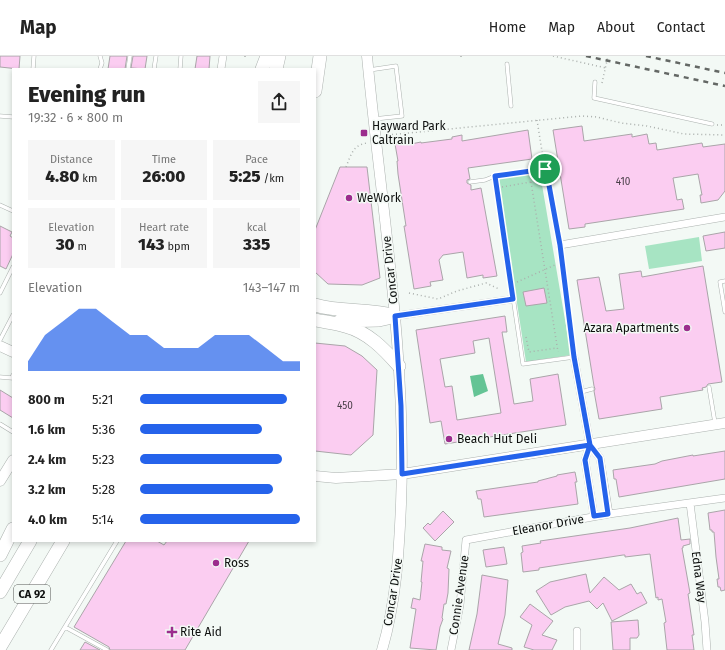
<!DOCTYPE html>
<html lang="en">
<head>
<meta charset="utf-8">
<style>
  body { margin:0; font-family:"Fira Sans",sans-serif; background:#f6f6f6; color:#222; height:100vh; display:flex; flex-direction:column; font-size:15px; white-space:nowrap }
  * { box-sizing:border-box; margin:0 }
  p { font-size:13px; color:#767676 }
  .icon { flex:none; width:22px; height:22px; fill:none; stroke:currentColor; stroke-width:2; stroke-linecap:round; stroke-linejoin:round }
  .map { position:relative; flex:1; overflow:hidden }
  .side { position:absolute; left:12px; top:12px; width:304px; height:474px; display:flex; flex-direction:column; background:#fff; border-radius:0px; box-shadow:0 2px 6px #0003 }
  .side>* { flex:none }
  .pin { position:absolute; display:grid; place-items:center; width:34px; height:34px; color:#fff; margin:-17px; border:2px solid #fff; border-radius:50%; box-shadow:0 1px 4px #0007 }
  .round { display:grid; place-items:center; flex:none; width:42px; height:42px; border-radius:0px; background:#f6f6f6 }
  .summary { display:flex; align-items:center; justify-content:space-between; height:68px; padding:0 16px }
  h1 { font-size:22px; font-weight:800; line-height:30px }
  .metrics { display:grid; grid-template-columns:repeat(3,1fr); gap:6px; height:68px; padding:4px 16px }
  .metrics div { display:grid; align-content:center; border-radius:0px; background:#f6f6f6; text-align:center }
  .metrics b { font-size:17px; font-weight:800 }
  .metrics small { font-size:11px; font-weight:400 }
  .metrics p { font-size:11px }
  .chart { height:112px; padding:8px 16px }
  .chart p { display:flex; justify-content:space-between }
  .chart svg { width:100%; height:72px; margin-top:4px; fill:#2563eb; opacity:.7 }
  ul { padding:0 16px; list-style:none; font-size:13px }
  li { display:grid; grid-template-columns:64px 48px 1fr; align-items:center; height:30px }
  li i { height:10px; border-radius:5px; background:#2563eb }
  header { display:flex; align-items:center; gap:24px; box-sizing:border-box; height:56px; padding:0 20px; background:#fff; border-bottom:1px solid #e0e0e0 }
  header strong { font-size:19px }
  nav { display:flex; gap:22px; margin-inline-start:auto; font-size:14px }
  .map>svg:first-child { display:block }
  .green { fill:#a7e4c3 }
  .water { fill:#64c495 }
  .building { fill:#fbcdf1; stroke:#aaa5a9; fill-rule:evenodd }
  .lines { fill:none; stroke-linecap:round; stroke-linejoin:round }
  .lane-casing { stroke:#acb2af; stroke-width:4.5 }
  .street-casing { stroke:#acb2af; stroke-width:8 }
  .secondary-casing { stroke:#acb2af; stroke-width:11 }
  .highway-casing { stroke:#acb2af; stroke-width:14 }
  .path { stroke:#aaafac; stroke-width:1.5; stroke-dasharray:1 3; stroke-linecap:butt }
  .lane { stroke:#fff; stroke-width:3.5 }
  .street { stroke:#fff; stroke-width:7 }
  .secondary { stroke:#fff; stroke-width:10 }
  .highway { stroke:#fff; stroke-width:13 }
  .rail { stroke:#646865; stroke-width:2.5; stroke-dasharray:5 5; stroke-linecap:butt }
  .route-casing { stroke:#fff; stroke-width:8 }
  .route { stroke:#2563eb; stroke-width:5 }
  .poi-dot { fill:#9b2d8d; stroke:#f3f9f5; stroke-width:1.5 }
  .labels { text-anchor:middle; stroke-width:3; stroke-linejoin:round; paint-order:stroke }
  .number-label { font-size:10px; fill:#483e47 }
  .shield { fill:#f3f9f5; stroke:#525553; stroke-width:1 }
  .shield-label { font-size:11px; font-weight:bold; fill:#0d0f0e }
  .poi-label { font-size:12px; fill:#0d0f0e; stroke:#f3f9f5; text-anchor:start }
  .street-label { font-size:12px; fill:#0d0f0e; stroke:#f3f9f5 }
</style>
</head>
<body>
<header>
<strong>Map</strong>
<nav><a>Home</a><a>Map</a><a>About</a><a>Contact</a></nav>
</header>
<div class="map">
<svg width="725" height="594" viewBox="0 0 725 594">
  <rect width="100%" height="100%" fill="#f3f9f5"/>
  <path class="green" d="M540,117l31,182 -45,7 -28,-184z
    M699,181l3,24 -53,8 -4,-23z"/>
  <path class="water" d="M483,318l5,17 -14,6 -4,-21z"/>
  <path class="building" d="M0,0h20l-1,13 -19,-2z
    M110,0h17l-2,13h-17z
    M133,0h14l-2,13 -14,-1z
    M197,0h13l-1,13h-14z
    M582,70l2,15 48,-7v3l15,-3 2,10 7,-1 1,7 45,-7 1,4 22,-3v47l-7,9 -17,3 -1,-8h2l-4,-21 -25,4 4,22 5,-1 2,10 -99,15v3l-16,2 -16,-99z
    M528,74l4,29 -64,9 2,11 -3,1v3l4,2v5l10,-2 16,88 -14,2v-3l-16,3 -4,-26 -20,3 -4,5 4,20 -13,2 1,4 -17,3 -10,-63h2l-8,-52 -1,-13h1l-3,-17 15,-2 1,2 10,-2v1l31,-4v-2l10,-2v6z
    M340,111h27l13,111 -18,7 -34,-1 -13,-12v-42z
    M0,170l12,6 -2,4 3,2v16l-7,15 -6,-3z
    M725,176v16l-19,3 -3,-15z
    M703,210l19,116 -14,2 -2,3 -4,1 1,2 -43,7 2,12 -63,10 -5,-28 1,-2 -1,-3 -17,-106 22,-3 7,34 18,-2 -5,-35 22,-3 1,6z
    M544,232l3,15 -21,3 -3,-14z
    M505,260l2,16h-5l12,72 19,-3 -3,-22 28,-5 8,51 -121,19 -4,-23 -11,2 -14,-93zM489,282l12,75 -44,7 -5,-34 -7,1 -5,-28 35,-6 -2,-12z
    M315,287l30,3 17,10 15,14 -4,65 -22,20 -36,-4z
    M0,334l13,8v20l-13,-8z
    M725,395v28l-106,18 -3,-18h-2l-1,-9 42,-6 7,-3 31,-6v1z
    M575,416l2,10h-2l3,22 -94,13 -3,-18h-3l-2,-8 62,-9v-1l19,-5v-1z
    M725,454v80l-4,1 -1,-4h-2l-1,-8h2l-3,-22 -2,-25h-2v-2h-2l-2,-17z
    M443,455l11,11 -19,19 -12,-13 5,-5 2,2z
    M678,462l3,22 9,-1v5l-7,2v2h-1l8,45 -2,1 6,41h-2l2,15h-27l-3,-27 2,-1 -4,-23 -4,1v-3l-2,1 -6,-44 -25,3v-2h-2l-84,13v2l-16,2 -2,-19 2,-1 -1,-6 19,-3 -1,-2 90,-13z
    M126,485h31l7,4 3,-4h82l-64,109h-75l-1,-3 -35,-20z
    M425,488l17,3v3l9,1 -4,17 2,1 -1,24 -2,11h-2l-2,14 1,1 -3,8 -4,23 -26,-2 6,-39 -5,-1 2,-10 7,2 2,-18h-1l2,-21h-2z
    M504,491l3,17 -21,3 -3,-17z
    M586,518l4,19 14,-16 15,13 12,-6 6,10 4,-2 6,11 -35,18 -9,-18 -6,6 -8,-8 -24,6 -14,8 -15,-24 14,-9z
    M482,519l26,5 -3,35 -7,29 14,4v2h-43l8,-36z
    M530,548l23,17 -11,14 15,5 -5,10h-18l-10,-3 8,-22 -12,-8z
    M638,564l1,15 -2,3h-7v12h-17l-2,-28z
    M85,586l15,8h-20z"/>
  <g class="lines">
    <defs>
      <path id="lane" d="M507,8l4,42
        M33,13l1,-13
        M100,13l2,-6 -2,-7
        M128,13l2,-13
        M154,13l2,-13
        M180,13l1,-13
        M369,14l27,-4 6,50 -28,3
        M595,26l-1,16 118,26
        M0,60l13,1
        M546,113l14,76 14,112 -51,7 -28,-188z
        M470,126l15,-2 10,-4
        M0,149l13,6
        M725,225l-5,1 5,30
        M0,237l13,-26
        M0,284l13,-25
        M0,321l12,1 1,-3
        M709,331l6,36
        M581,336l11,-3
        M0,368l13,8
        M65,571l42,23
        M51,594l66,-109"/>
      <path id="street" d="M221,13l2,-13
        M560,189l165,-28
        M395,260l118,-17
        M574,301l16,88 -5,15 9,56
        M590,389l10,13 9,56
        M690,447l15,119 2,28
        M451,594l9,-45 6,-65 143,-26 116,-16
        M577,594v-19"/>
      <path id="secondary" d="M367,0c14,149 40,298 34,448 -2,49 -5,99 -19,146
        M0,290l13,6
        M315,420l21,2 66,-4 323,-51
        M0,425l13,-21"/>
      <path id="highway" d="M262,13l5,-13
        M276,13l3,-13
        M315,35l5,-35
        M315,249c26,8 54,3 80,11
        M315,264c10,2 21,3 30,6 23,6 39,23 54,40
        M340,265l39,-1 9,-2
        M0,499l13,-26
        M0,536l30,-51
        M0,591l63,-106"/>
    </defs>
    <use href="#lane" class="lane-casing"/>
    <use href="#street" class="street-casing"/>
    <use href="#secondary" class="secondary-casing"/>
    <use href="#highway" class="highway-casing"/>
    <path class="path" d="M245,0v1l1,-1
      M461,0v2
      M553,0l53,12
      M602,27l6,-27
      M537,64l7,44
      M717,69h8
      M388,79l194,-19 15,1 24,6 26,3 37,8 41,1
      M346,111c5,-12 7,-23 22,-24
      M531,126l27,170
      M502,131l40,-7
      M517,226l38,-17
      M409,237l29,6 19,-8 29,-8 13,6
      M526,281l3,15 28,-4"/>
    <use href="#lane" class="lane"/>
    <use href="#street" class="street"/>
    <use href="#secondary" class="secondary"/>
    <use href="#highway" class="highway"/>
    <path class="rail" d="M586,0l139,30
      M646,0l79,17"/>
  </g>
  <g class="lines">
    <defs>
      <path id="route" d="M545,113l-50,7 18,123 -118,17 6,90 1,68 188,-29 10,13 8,56 -14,2 -9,-56 5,-15 -16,-88 -14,-112 -14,-76h-1"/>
    </defs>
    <use href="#route" class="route-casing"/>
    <use href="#route" class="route"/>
  </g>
  <g class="poi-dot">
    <rect x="360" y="73" width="8" height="8" rx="2"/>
    <circle cx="349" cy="142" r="4"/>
    <circle cx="687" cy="272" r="4"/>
    <circle cx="449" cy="383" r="4"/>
    <circle cx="216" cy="507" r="4"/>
    <path d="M170 570h4v4h4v4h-4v4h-4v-4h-4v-4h4z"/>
  </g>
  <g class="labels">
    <g class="number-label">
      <text x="623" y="129">410</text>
      <text x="345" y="353">450</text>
    </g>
    <rect class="shield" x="14" y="529" width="36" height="18" rx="3"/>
    <g class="shield-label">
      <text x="32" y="542">CA 92</text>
    </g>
    <g class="poi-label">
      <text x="372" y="74">Hayward Park<tspan x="372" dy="14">Caltrain</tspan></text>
      <text x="357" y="146">WeWork</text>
      <text x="679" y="276" text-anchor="end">Azara Apartments</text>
      <text x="457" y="387">Beach Hut Deli</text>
      <text x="224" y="511">Ross</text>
      <text x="180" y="580">Rite Aid</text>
    </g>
    <g class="street-label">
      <text transform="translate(390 214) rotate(-96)" y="4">Concar Drive</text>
      <text transform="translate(548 469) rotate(-10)" y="4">Eleanor Drive</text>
      <text transform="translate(699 521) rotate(83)" y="4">Edna Way</text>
      <text transform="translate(393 536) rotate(-81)" y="4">Concar Drive</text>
      <text transform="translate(459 539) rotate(-82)" y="4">Connie Avenue</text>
    </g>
  </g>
</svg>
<div class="pin" style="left:545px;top:113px;background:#1e9e55"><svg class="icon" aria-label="arrive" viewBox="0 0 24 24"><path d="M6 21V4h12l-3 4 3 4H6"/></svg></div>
<section class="side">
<div class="summary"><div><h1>Evening run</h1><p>19:32 · 6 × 800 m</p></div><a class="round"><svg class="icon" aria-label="share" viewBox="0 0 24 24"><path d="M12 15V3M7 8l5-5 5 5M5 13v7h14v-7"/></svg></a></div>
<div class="metrics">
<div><p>Distance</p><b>4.80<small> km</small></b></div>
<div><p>Time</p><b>26:00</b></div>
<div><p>Pace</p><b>5:25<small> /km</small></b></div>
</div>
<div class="metrics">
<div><p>Elevation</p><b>30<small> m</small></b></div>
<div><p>Heart rate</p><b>143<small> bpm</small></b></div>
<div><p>kcal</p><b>335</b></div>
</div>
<div class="chart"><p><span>Elevation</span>143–147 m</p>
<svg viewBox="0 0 160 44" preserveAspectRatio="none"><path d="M0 44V38L10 22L20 14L30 6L40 6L50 14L60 22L70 22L80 30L90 30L100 30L110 22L120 22L130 22L140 30L150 38L160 38V44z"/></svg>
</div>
<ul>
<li><b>800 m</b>5:21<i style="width:92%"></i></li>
<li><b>1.6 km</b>5:36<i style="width:76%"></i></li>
<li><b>2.4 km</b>5:23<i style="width:89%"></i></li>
<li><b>3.2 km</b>5:28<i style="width:83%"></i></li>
<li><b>4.0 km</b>5:14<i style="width:100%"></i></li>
</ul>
</section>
</div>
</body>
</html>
